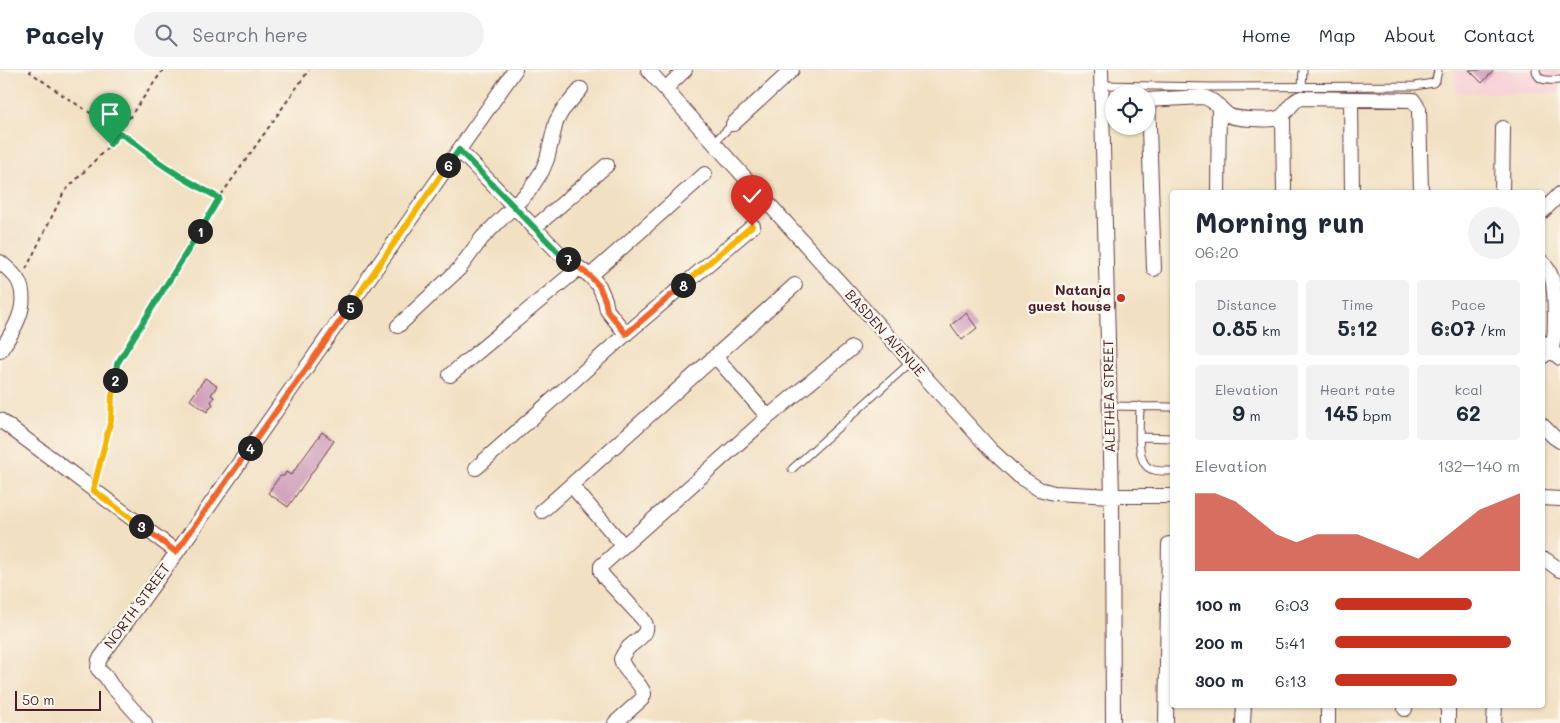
<!DOCTYPE html>
<html lang="en">
<head>
<meta charset="utf-8">
<style>
  body { margin:0; font-family:Mali,sans-serif; background:#f2f2f3; color:#1f2937; height:100vh; display:flex; flex-direction:column; font-size:19px; white-space:nowrap }
  * { box-sizing:border-box; margin:0 }
  p { font-size:16px; color:#747a83 }
  .icon { flex:none; width:28px; height:28px; fill:none; stroke:currentColor; stroke-width:2; stroke-linecap:round; stroke-linejoin:round }
  .map { position:relative; flex:1; overflow:hidden }
  .drawer { position:absolute; left:1170px; top:120px; width:375px; height:518px; display:flex; flex-direction:column; background:#fff; border-radius:5px; box-shadow:0 1px 4px #0004 }
  .drawer>* { flex:none }
  .controls { position:absolute; left:1105px; top:15px; display:grid; gap:10px }
  .controls a { display:grid; place-items:center; width:50px; height:50px; border-radius:50%; background:#fff; box-shadow:0 1px 4px #0004; font-size:25px }
  .scale { position:absolute; left:15px; bottom:12px; width:86px; box-sizing:border-box; padding-left:5px; border:2px solid #4a1f2b; border-top:0; font-size:14px; line-height:18px; white-space:nowrap; color:#4a1f2b; -webkit-text-stroke:4px #fbf7ec; paint-order:stroke }
  .pin { position:absolute; display:grid; place-items:center; width:42px; height:42px; color:#fff; margin:-51px -21px; border-radius:50% 50% 50% 0; rotate:-45deg; box-shadow:0 0 5px #0007 }
  .pin .icon { rotate:45deg }
  .km { position:absolute; width:25px; height:25px; margin:-12px; border-radius:50%; background:#222; color:#fff; font-size:14px; line-height:25px; text-align:center }
  .round { display:grid; place-items:center; flex:none; width:52px; height:52px; border-radius:26px; background:#f2f2f3 }
  .overview { display:flex; align-items:center; justify-content:space-between; height:85px; padding:0 25px }
  h1 { font-size:28px; font-weight:700; line-height:38px }
  .metrics { display:grid; grid-template-columns:repeat(3,1fr); gap:8px; height:85px; padding:5px 25px }
  .metrics div { display:grid; align-content:center; border-radius:5px; background:#f2f2f3; text-align:center }
  .metrics b { font-size:21px; font-weight:700 }
  .metrics small { font-size:14px; font-weight:400 }
  .metrics p { font-size:14px }
  .chart { height:140px; padding:10px 25px }
  .chart p { display:flex; justify-content:space-between }
  .chart svg { width:100%; height:90px; margin-top:5px; fill:#c8321e; opacity:.7 }
  ul { padding:0 25px; list-style:none; font-size:16px }
  li { display:grid; grid-template-columns:80px 60px 1fr; align-items:center; height:38px }
  li i { height:12px; border-radius:6px; background:#c8321e }
  header { display:flex; align-items:center; gap:30px; box-sizing:border-box; height:70px; padding:0 25px; background:#fff; border-bottom:1px solid #e0e1e3 }
  header strong { font-size:24px }
  nav { display:flex; gap:28px; margin-inline-start:auto; font-size:18px }
  .search { width:350px; height:45px; background:#f2f2f3; display:flex; align-items:center; gap:12px; box-sizing:border-box; padding:0 18px; border-radius:28px; color:#747a83; font-size:19px }
  .map>svg:first-child { display:block }
  .built { fill:#f6cfd6 }
  .building { fill:#ce9cb9 }
  .lines { fill:none; stroke-linecap:round; stroke-linejoin:round }
  .lane-casing { stroke:#633c42; stroke-width:9 }
  .street-casing { stroke:#633c42; stroke-width:16 }
  .path { stroke:#633c42; stroke-width:2; stroke-dasharray:4 4; stroke-linecap:butt }
  .lane { stroke:#fff; stroke-width:7 }
  .street { stroke:#fff; stroke-width:14 }
  .split-1-casing { stroke:#fff; stroke-width:10 }
  .split-2-casing { stroke:#fff; stroke-width:10 }
  .split-3-casing { stroke:#fff; stroke-width:10 }
  .split-4-casing { stroke:#fff; stroke-width:10 }
  .split-5-casing { stroke:#fff; stroke-width:10 }
  .split-6-casing { stroke:#fff; stroke-width:10 }
  .split-7-casing { stroke:#fff; stroke-width:10 }
  .split-8-casing { stroke:#fff; stroke-width:10 }
  .split-9-casing { stroke:#fff; stroke-width:10 }
  .split-1 { stroke:#22a559; stroke-width:6 }
  .split-2 { stroke:#22a559; stroke-width:6 }
  .split-3 { stroke:#f5b400; stroke-width:6 }
  .split-4 { stroke:#f0652b; stroke-width:6 }
  .split-5 { stroke:#f0652b; stroke-width:6 }
  .split-6 { stroke:#f5b400; stroke-width:6 }
  .split-7 { stroke:#22a559; stroke-width:6 }
  .split-8 { stroke:#f0652b; stroke-width:6 }
  .split-9 { stroke:#f5b400; stroke-width:6 }
  .poi-dot { fill:#c8321e; stroke:#fbf7ec; stroke-width:2 }
  .labels { text-anchor:middle; stroke-width:5; stroke-linejoin:round; paint-order:stroke }
  .poi-label { font-size:14px; font-weight:bold; fill:#4a1f2b; stroke:#fbf7ec; text-anchor:end }
  .street-label { font-size:14px; fill:#4a1f2b; stroke:#fbf7ec }
</style>
</head>
<body>
<header>
<strong>Pacely</strong>
<div class="search"><svg class="icon" aria-label="search" viewBox="0 0 24 24"><circle cx="10" cy="10" r="6"/><path d="M15 15l6 6"/></svg>Search here</div>
<nav><a>Home</a><a>Map</a><a>About</a><a>Contact</a></nav>
</header>
<div class="map">
<svg width="1560" height="653" viewBox="0 0 1560 653">
  <rect width="100%" height="100%" fill="#fbf7ec"/>
  <filter id="ink" filterUnits="userSpaceOnUse"><feTurbulence type="fractalNoise" baseFrequency=".02" numOctaves="2"/><feDisplacementMap in="SourceGraphic" scale="10" xChannelSelector="R" yChannelSelector="G"/><feConvolveMatrix kernelMatrix="1 2 1 2 8 2 1 2 1" color-interpolation-filters="sRGB"/></filter>
  <filter id="wash" filterUnits="userSpaceOnUse"><feTurbulence type="fractalNoise" baseFrequency=".0096" numOctaves="4" result="noise"/><feDisplacementMap in="SourceGraphic" scale="20" xChannelSelector="R" yChannelSelector="G"/><feGaussianBlur stdDeviation="1.12" result="paint"/><feColorMatrix in="noise" values="0 0 0 0 0 0 0 0 0 0 0 0 0 0 0 0 0 1.4 0 .05"/><feComposite in="paint" operator="in"/></filter>
  <g filter="url(#wash)">
    <rect width="100%" height="100%" fill="#f2e0c3"/>
    <path class="built" d="M1455,0h105v23h-105z"/>
    <g id="blocks">
      <path class="building" d="M1469,0h25l-12,13z
        M966,243l11,15 -15,12 -11,-15z
        M205,308l12,8 -6,9 3,2 -3,5 2,2 -6,8 -17,-12z
        M322,362l12,9 -46,66 -20,-14 12,-17h4l2,-4 5,3z"/>
    </g>
  </g>
  <g filter="url(#ink)">
    <use href="#blocks" fill-opacity="0" stroke="#633c42" stroke-width="1"/>
    <g class="lines">
      <defs>
        <path id="lane" d="M1536,0c2,13 13,10 24,10
          M1102,15l108,2 205,-1 18,-3 3,-3 2,-10
          M1302,17l1,-17
          M713,73l20,-19
          M1110,336l62,1
          M1140,336c0,15 -5,54 9,62 6,4 16,3 23,3
          M1140,367l32,1
          M792,399l119,-107"/>
        <path id="street" d="M648,0l342,379 30,28 19,12 15,4 58,3h60
          M1101,0l11,426 1,227
          M665,19l20,-19
          M1351,29l1,93
          M1146,30l57,-3c11,2 16,11 25,18 6,4 42,6 50,3 10,-3 12,-17 23,-20l112,2 6,9 2,83
          M1148,30l6,169
          M1283,46l1,76
          M733,54l59,-54
          M459,80l100,103 31,23 9,10 6,14 2,10 19,24
          M1218,122l1,-86
          M1502,122l1,-64
          M1542,142l18,-18
          M534,158l73,-63
          M0,192c7,6 15,12 19,20 11,24 -6,50 -19,69
          M1542,192c5,5 8,11 10,17 3,12 5,59 -1,70 -2,3 -6,6 -9,8
          M590,206l115,-102
          M398,256l61,-57 23,-31 47,-47 13,-20 5,-12 9,-37 6,-11 19,-22
          M1542,272l18,16
          M715,286l53,61
          M450,305l129,-107
          M0,350l177,132
          M1542,355l12,12 6,4
          M476,398l150,-134 127,-108
          M571,415l52,60
          M1542,428l18,1
          M542,441l253,-226
          M1542,490h4l14,10
          M1405,635v4
          M1448,635v18
          M145,653l-34,-38 -5,-8 -8,-8 1,-9 78,-108 338,-482
          M615,653l27,-24 2,-5c-4,-14 -20,-21 -23,-35 2,-4 4,-8 7,-11 10,-10 26,-15 14,-30l-38,-41 -3,-5v-6l167,-149 84,-69
          M1166,653l3,-179
          M1243,653l1,-18
          M1328,653v-18
          M1494,653l1,-18"/>
      </defs>
      <use href="#lane" class="lane-casing"/>
      <use href="#street" class="street-casing"/>
      <path class="path" d="M30,0v2l34,24 65,42 28,22 27,19 35,19
        M26,199l38,-77 46,-47 53,-75
        M97,405l14,-55 1,-24 5,-32 102,-166 90,-128"/>
      <use href="#lane" class="lane"/>
      <use href="#street" class="street"/>
    </g>
  </g>
  <g class="lines" filter="url(#ink)">
    <defs>
      <path id="split-1" d="M110,74l9,-11c14,7 25,18 37,27 20,15 41,26 63,38l-19,33"/>
      <path id="split-2" d="M115,310l2,-16 83,-133"/>
      <path id="split-3" d="M115,310l-3,16 -1,24 -18,70 48,36"/>
      <path id="split-4" d="M141,456l35,26 74,-104"/>
      <path id="split-5" d="M250,378l100,-141"/>
      <path id="split-6" d="M350,237l98,-142"/>
      <path id="split-7" d="M448,95l11,-15 100,103 9,6"/>
      <path id="split-8" d="M568,189l22,17 9,10 6,14 2,10 19,24 57,-49"/>
      <path id="split-9" d="M683,215l69,-59"/>
    </defs>
    <use href="#split-1" class="split-1-casing"/>
    <use href="#split-2" class="split-2-casing"/>
    <use href="#split-3" class="split-3-casing"/>
    <use href="#split-4" class="split-4-casing"/>
    <use href="#split-5" class="split-5-casing"/>
    <use href="#split-6" class="split-6-casing"/>
    <use href="#split-7" class="split-7-casing"/>
    <use href="#split-8" class="split-8-casing"/>
    <use href="#split-9" class="split-9-casing"/>
    <use href="#split-1" class="split-1"/>
    <use href="#split-2" class="split-2"/>
    <use href="#split-3" class="split-3"/>
    <use href="#split-4" class="split-4"/>
    <use href="#split-5" class="split-5"/>
    <use href="#split-6" class="split-6"/>
    <use href="#split-7" class="split-7"/>
    <use href="#split-8" class="split-8"/>
    <use href="#split-9" class="split-9"/>
  </g>
  <circle class="poi-dot" cx="1121" cy="228" r="5"/>
  <g class="labels">
    <g class="poi-label">
      <text x="1111" y="225">Natanja<tspan x="1111" dy="16">guest house</tspan></text>
    </g>
    <g class="street-label">
      <text transform="translate(885 263) rotate(48)" y="5">BASDEN AVENUE</text>
      <text transform="translate(1109 326) rotate(-91)" y="5">ALETHEA STREET</text>
      <text transform="translate(137 536) rotate(-54)" y="5">NORTH STREET</text>
    </g>
  </g>
</svg>
<div class="controls">
<a><svg class="icon" aria-label="locate" viewBox="0 0 24 24"><circle cx="12" cy="12" r="6"/><path d="M12 2v4M12 18v4M2 12h4M18 12h4"/></svg></a>
</div>
<div class="scale">50 m</div>
<div class="pin" style="left:110px;top:74px;background:#1e9e55"><svg class="icon" aria-label="arrive" viewBox="0 0 24 24"><path d="M6 21V4h12l-3 4 3 4H6"/></svg></div>
<div class="pin" style="left:752px;top:156px;background:#d93025"><svg class="icon" aria-label="check" viewBox="0 0 24 24"><path d="M5 12l5 5 9-10"/></svg></div>
<b class="km" style="left:200px;top:161px">1</b>
<b class="km" style="left:115px;top:310px">2</b>
<b class="km" style="left:141px;top:456px">3</b>
<b class="km" style="left:250px;top:378px">4</b>
<b class="km" style="left:350px;top:237px">5</b>
<b class="km" style="left:448px;top:95px">6</b>
<b class="km" style="left:568px;top:189px">7</b>
<b class="km" style="left:683px;top:215px">8</b>
<section class="drawer">
<div class="overview"><div><h1>Morning run</h1><p>06:20</p></div><a class="round"><svg class="icon" aria-label="share" viewBox="0 0 24 24"><path d="M12 15V3M7 8l5-5 5 5M5 13v7h14v-7"/></svg></a></div>
<div class="metrics">
<div><p>Distance</p><b>0.85<small> km</small></b></div>
<div><p>Time</p><b>5:12</b></div>
<div><p>Pace</p><b>6:07<small> /km</small></b></div>
</div>
<div class="metrics">
<div><p>Elevation</p><b>9<small> m</small></b></div>
<div><p>Heart rate</p><b>145<small> bpm</small></b></div>
<div><p>kcal</p><b>62</b></div>
</div>
<div class="chart"><p><span>Elevation</span>132–140 m</p>
<svg viewBox="0 0 160 44" preserveAspectRatio="none"><path d="M0 44V6L10 6L20 10L30 18L40 26L50 30L60 26L70 26L80 26L90 30L100 34L110 38L120 30L130 22L140 14L150 10L160 6V44z"/></svg>
</div>
<ul>
<li><b>100 m</b>6:03<i style="width:74%"></i></li>
<li><b>200 m</b>5:41<i style="width:95%"></i></li>
<li><b>300 m</b>6:13<i style="width:66%"></i></li>
</ul>
</section>
</div>
</body>
</html>
